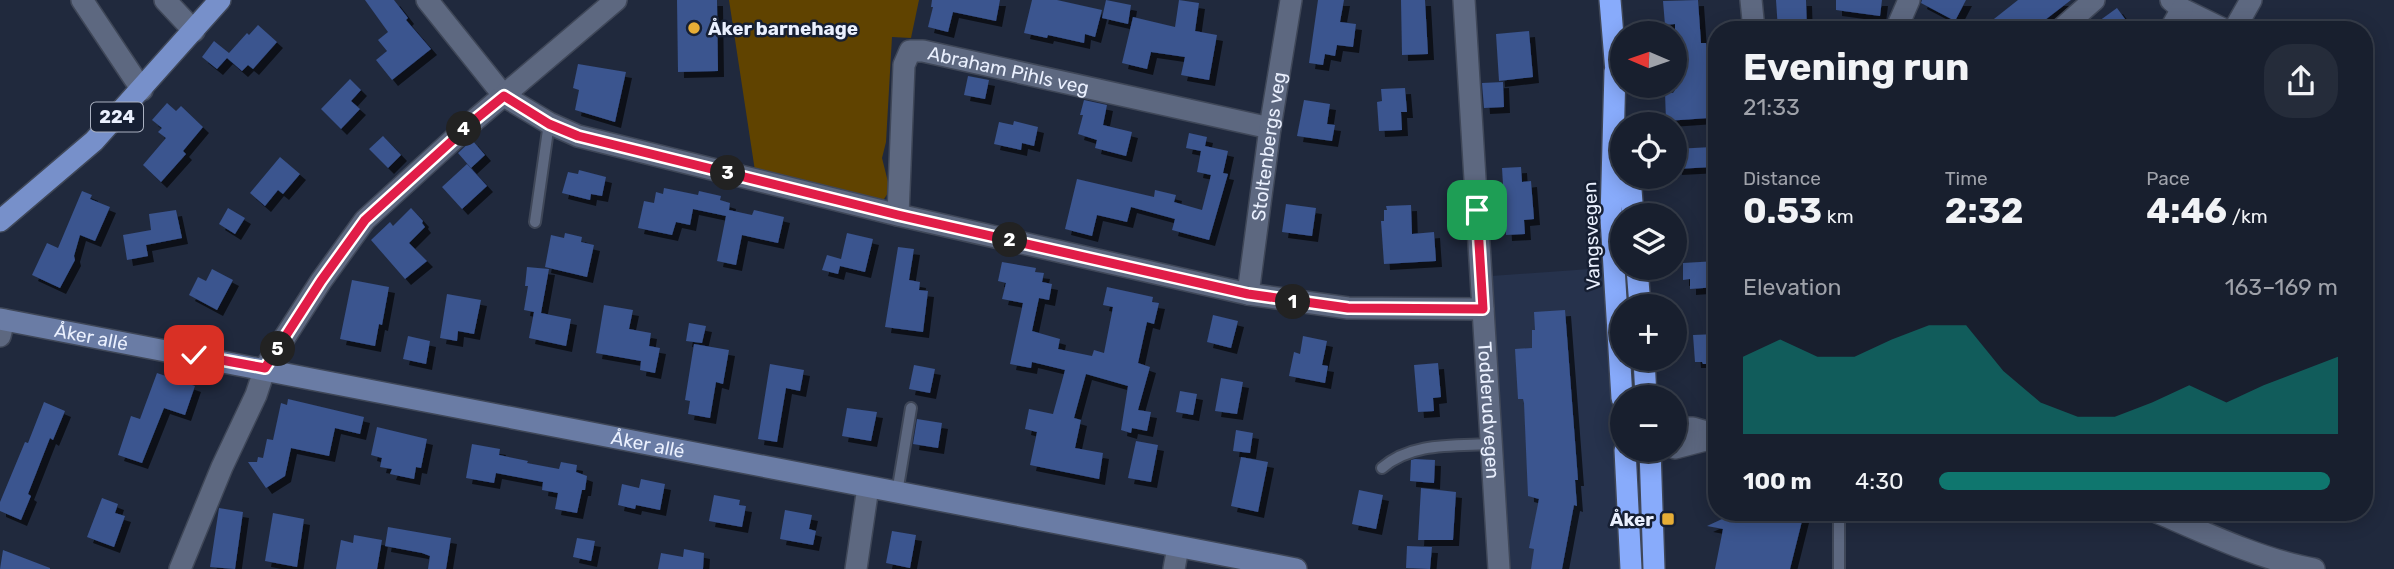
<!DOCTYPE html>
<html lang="en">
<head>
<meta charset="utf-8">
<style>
  body { margin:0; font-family:Rubik,sans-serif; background:#252c3a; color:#f1f3f6; height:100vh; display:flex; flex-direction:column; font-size:26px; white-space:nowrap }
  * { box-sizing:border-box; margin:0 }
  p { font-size:23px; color:#9fa2aa }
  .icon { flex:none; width:38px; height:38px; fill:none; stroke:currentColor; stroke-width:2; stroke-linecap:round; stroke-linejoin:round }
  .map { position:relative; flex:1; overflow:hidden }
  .panel { position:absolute; left:1708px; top:21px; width:665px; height:500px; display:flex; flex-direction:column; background:#181f2e; border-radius:28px; box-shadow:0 4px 18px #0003,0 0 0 2px #363d4a }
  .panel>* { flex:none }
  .needle { width:46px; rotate:272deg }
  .tools { position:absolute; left:1610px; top:21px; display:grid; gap:14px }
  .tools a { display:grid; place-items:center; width:77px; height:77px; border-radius:50%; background:#181f2e; box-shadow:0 4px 18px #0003,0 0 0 2px #363d4a; font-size:35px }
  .pin { position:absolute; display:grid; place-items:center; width:60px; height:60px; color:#fff; margin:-30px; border-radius:14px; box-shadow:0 4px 10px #0006 }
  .km { position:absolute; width:35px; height:35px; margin:-18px; border-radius:50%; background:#222; color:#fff; font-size:19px; line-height:35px; text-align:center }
  .round { display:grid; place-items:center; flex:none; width:74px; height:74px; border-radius:28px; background:#252c3a }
  .summary { display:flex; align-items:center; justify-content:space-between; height:119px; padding:0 35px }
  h1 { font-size:38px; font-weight:700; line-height:52px }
  .figures { display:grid; grid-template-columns:repeat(3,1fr); gap:10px; height:119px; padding:7px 35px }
  .figures div { display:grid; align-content:center }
  .figures b { font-size:35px; font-weight:700 }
  .figures small { font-size:19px; font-weight:400 }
  .figures p { font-size:19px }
  .chart { height:196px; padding:14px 35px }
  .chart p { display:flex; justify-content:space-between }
  .chart svg { width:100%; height:126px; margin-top:7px; fill:#0f766e; opacity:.7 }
  ul { padding:0 35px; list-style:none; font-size:23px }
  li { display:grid; grid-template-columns:112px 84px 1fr; align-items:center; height:52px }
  li i { height:18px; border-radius:9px; background:#0f766e }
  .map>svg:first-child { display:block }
  .built { fill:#26324c }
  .green { fill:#604300 }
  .building { fill:#3a548f; filter:url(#shadow) }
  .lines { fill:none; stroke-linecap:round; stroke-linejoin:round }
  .lane-casing { stroke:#3f4758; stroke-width:14 }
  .street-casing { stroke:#3f4758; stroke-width:24 }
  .secondary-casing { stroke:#3f4758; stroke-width:24 }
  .primary-casing { stroke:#3f4758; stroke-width:24 }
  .highway-casing { stroke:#3f4758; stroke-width:24 }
  .lane { stroke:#5d6880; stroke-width:10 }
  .street { stroke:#5d6880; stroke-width:21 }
  .secondary { stroke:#6a7ca5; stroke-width:21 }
  .primary { stroke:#7790ca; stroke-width:21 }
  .highway { stroke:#88abfb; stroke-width:21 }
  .route-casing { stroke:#fff; stroke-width:14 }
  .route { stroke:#e11d48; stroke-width:9 }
  .poi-dot { fill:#e6ad36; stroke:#161f33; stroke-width:2.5 }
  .labels { text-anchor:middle; stroke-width:5; stroke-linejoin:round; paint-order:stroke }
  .shield { fill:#161f33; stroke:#aab1c1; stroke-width:2 }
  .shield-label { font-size:18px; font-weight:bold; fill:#eaf0fe }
  .poi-label { font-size:19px; font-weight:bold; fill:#eaf0fe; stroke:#161f33; text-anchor:start }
  .street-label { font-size:19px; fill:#eaf0fe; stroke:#161f33 }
</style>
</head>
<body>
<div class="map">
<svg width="2394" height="569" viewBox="0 0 2394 569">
  <defs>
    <filter id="shadow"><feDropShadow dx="6" dy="6" stdDeviation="0" flood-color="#0009"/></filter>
  </defs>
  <rect width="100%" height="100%" fill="#20293d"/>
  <path class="built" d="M1604,268l19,264 -1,37h-112l-19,-293z"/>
  <path class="green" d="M729,0h190l-8,38 -19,-1 -6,105 -4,16 8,32 -8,12 -127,-31z"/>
  <path class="building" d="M365,0h29l14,18 -2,2 25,29 -39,31 -16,-20 11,-9 -9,-11 10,-8z
    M677,0h40l1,71 -40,1z
    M932,0h68l-4,21 -43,-9 -5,20 -20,-5 5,-20h-2z
    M1032,0h25l45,10 -7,27 -10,-3 -1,9 -36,-8 -1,3 -23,-5z
    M1106,0l25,5 -3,19 -26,-6z
    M1179,0l20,3 -4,28 22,4 -8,45 -28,-5 4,-18 -34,-5 -4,17 -25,-6 11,-46 42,10z
    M1318,0h26l-4,22 16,2 -3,23 -16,-2 -2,11 -10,-2 -2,11 -14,-2z
    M1401,0h24l3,54 -26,1z
    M1698,0l3,43h5l1,9 10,-1v32h-10l2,35 -43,3 -1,-28h8l2,-3v-66l-10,1 -2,-24z
    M1776,0h30l1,30h-29z
    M1836,0h46l-2,16 -44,-6z
    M1922,0h44l-11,21 -34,-18z
    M2018,0h53l-39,30h-52z
    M2117,8l16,22h-26l-8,-9z
    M258,25l19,17 -24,27 -5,-4 -6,6 -15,-13 -10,11 -15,-12 12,-16 15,12 18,-20 2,2z
    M1529,31l4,46 -34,4 -3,-47z
    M578,64l48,8 -11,50 -40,-12 4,-20 -6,-2z
    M968,76l21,4 -4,19 -21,-4z
    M350,79l11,11 -10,11 9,8 -19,20 -20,-20z
    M1503,82l1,25 -20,1 -2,-25z
    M1405,88l2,24h-6l1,18 -23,1 -2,-29 5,-1 -1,-12z
    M1084,100l23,5 -4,20 29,7 -6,24 -31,-8 2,-8 -19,-6 5,-19h-3z
    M1304,100l26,4 -3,20 8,1 -3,16 -35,-5z
    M167,103l9,8 5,-5 22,21 -20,24 3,3 -25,28 -18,-17 23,-27 -8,-6 4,-4 -10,-8z
    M1014,121l24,6 -4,19 -12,-3 -1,7 -27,-6 5,-22 14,3z
    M1189,133l18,4 -2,9 23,5 -5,22 5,1 -19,66 -37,-10 3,-11 -44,-12 -4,15 -30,-7 -5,21 -27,-7 12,-50 77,18 1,-7 21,5 -2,7 28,8 9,-35 -14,-3 4,-21 -15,-3z
    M383,136l18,19 -13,13 -19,-19z
    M472,140l13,15 -14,13 -13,-15z
    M1712,147l1,20 -37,2 -1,-20z
    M280,157l20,17 -17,20 -5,-4 -13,16 -15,-13z
    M467,164l20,22 -25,23 -20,-22z
    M1521,167l1,15 9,-1 3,38 -10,1 1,14 -19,1 -4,-67z
    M579,170l27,7 -4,19 -11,-2 -1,6 -28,-7 6,-21 10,2z
    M664,188l34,7 1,-4 22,5 -1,4 10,3 -1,7 23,5 2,-5 30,7 -6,26 -36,-8 -6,30 -19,-4 9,-45 -33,-7 -3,16 -14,-3 -4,13 -34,-7 6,-27 10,2 2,-11 7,2z
    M82,191l10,4 -2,4 20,8 -15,34 -15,-6 -6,21 1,4 -15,28 -28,-13 15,-32 11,5z
    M1286,204l30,4 -4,28 -30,-4z
    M1411,205l1,29 22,-2 2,29 -52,3 -3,-43h3v-11h3l-1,-4z
    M228,208l17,10 -10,16 -16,-10z
    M411,208l12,13 -1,2 3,4 -16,16 18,18 -22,18 -34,-39 19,-18 3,4z
    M176,210l6,28 -36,7 2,11 -21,4 -4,-25 28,-5 -2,-16z
    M565,233l17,4 -1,5 13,3 -7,32 -42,-10 6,-32 13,3z
    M847,233l26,6 -8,33 -25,-6 -2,8 -16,-4 5,-15 14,4z
    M898,247l16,2 -5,31 11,2 -1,8 9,1 -5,41 -38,-5z
    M1717,261v26l-27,2v-10l-7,1v-17z
    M1002,262l34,6 -1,4 9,1 -2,9 10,2 -3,16 -10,-2 -7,33 28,8 -2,10 34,7 2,-6 10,3 9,-46 -10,-2 4,-18 46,10 -1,5 7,1 -5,21 -7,-2 -9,41 12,4 -12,43 13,2 -4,19 -15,-3 -1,5 -10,-3 7,-44 -42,-12 -12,44 7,2 -6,28 28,5 -4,26 -69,-14 7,-33 -12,-3 4,-20 24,5 12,-44 -33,-8 -1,6 -21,-4 13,-61 -21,-4 4,-16 -8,-2z
    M527,267l22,2 -8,44 30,6 -5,27 -37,-8 5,-26 -10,-2 4,-24h-3z
    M212,269l21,11 -16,30 -28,-15 9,-18 8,4z
    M352,280l37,7 -7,38 -3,-1 -4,22 -35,-7z
    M447,294l34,6 -7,34 -16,-3 -1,10 -17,-3z
    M604,305l29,5 -4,19 22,4 -2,13 11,2 -5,25 -15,-3 1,-9 -45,-8z
    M1565,310l13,170h-3l2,26 -3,-1 -12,64h-31l3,-20 -5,-1 10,-49 -11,-3 -4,-93 -1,-4h-5l-3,-50 17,-1v-18h3l-1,-18z
    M1213,315l25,6 -7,27 -24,-6z
    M689,323l17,3 -4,17 -16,-2z
    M1717,334v30h-14l-1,-2h-7l-2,-27z
    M408,336l22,5 -4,23 -23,-5z
    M1303,336l24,5 -5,24 6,1 -3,17 -36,-7 5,-24 6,2z
    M694,344l35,6 -6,34 -7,-2 -6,36 -22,-4 2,-13 -5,-1z
    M1438,363l3,34 -8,1 1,13 -16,1 -4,-47z
    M770,364l34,6 -4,21 -14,-3 -9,54 -19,-3z
    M914,365l21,4 -5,24 -21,-4z
    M157,373l38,13 -10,29 -21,-7 -22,55 -24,-8 13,-39 9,3z
    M1221,378l22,4 -6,32 -22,-3z
    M1180,391l17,3 -4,21 -17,-3z
    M288,399l76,18 -4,17 -25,-6 -6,28 -38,-8 -6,28 -19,12 -18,-26h9l1,-5 5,1 4,-19 6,1 8,-37 6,2z
    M44,402l21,9 -12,29 -3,-2 -22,56 3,2 -10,24 -21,-9v-9l25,-60 3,1z
    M847,408l30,4 -6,29 -29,-5z
    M917,419l25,4 -4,25 -25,-4z
    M377,427l50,12 -6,29 -5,-1 -2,12 -24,-5 2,-5 -12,-2 2,-9 -11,-3z
    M1236,430l17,3 -3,20 -17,-2z
    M1136,441l22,4 -7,37 -23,-4z
    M472,444l28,5 -1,6 29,6 -1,2 32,6 2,-7 16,3 -1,7 11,4 -2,14h-3l-5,23 -22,-4 3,-16 -16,-3 1,-8 -47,-9 -2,10 -28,-5z
    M1241,457l27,5 -10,50 -27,-6z
    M1415,459l20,1 -1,23 -24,-2 1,-21z
    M641,479l24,5 -5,26 -24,-5 -1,4 -17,-4 4,-21 17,4z
    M1421,488l35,4 -3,48h-35z
    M1359,490l24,5 -7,34 -24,-5z
    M714,495l26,5 -1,5 7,1 -4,21 -33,-6z
    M102,498l16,6 -3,9 10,3 -11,31 -27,-10z
    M219,508l24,4 -8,57 -25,-2z
    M785,510l27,5 -3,14 7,2 -3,14 -33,-6z
    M273,513l31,6 -7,48 -32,-6z
    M1735,513h69l-14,56h-75l8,-40 -16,-3z
    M388,527l63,11 -5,31h-18l2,-13 -8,-3 -37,-7z
    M892,531l24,4 -6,33 -24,-5z
    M354,535l28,5 -5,29h-41l5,-29 12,3z
    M577,538l18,3 -4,20 -18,-4z
    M1407,546l25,1 -2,22 -24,-1z
    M684,549l20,4 -1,16h-45l3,-16 22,4z
    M3,550l47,18v1h-50z"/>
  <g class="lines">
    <defs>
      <path id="lane" d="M535,222l14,-99
        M1382,468c29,-26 72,-22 109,-24
        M897,493l14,-85
        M1839,513v56"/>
      <g id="street">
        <path d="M82,0l60,90"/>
        <path d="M165,0l29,31"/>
        <path d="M427,0l77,96 45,27 29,13 320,79 350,79 100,14 135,1"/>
        <path id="s1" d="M1464,0l35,569"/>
        <path d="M1751,0l3,30"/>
        <path d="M2171,0l11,9 43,21"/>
        <path d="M1896,30l13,-30"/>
        <path d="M2060,30l34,-30"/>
        <path d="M2170,30l12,-21"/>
        <path d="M2234,30l17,-30"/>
        <path id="s2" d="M898,215l6,-150 6,-14h13l347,77"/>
        <path id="s3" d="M1248,294l22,-166 21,-128"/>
        <path d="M0,336l4,-16"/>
        <path d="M1675,428h18l24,7"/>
        <path d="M1675,448l42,-11"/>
        <path d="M2159,513c46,20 106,48 155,56"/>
        <path d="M180,569l42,-102 34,-72 9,-27 56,-87 44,-61 112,-102 139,-118"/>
        <path d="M856,569l12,-82"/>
        <path d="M1174,569l4,-22"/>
      </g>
      <g id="secondary">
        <path id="s4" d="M0,319l1296,250"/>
      </g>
      <path id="primary" d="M0,221l94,-80 126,-141"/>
      <path id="highway" d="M1610,0l7,84
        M1615,71l-4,147 11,180
        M1630,177l3,38
        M1637,268l3,38
        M1644,359l2,38
        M1625,450l6,119
        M1650,450l4,119"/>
    </defs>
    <use href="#lane" class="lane-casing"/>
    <use href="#street" class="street-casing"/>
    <use href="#secondary" class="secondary-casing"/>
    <use href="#primary" class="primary-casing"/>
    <use href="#highway" class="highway-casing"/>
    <use href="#lane" class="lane"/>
    <use href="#street" class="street"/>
    <use href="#secondary" class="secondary"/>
    <use href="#primary" class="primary"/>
    <use href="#highway" class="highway"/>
  </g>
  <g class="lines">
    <defs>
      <path id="route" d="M194,355l71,13 56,-87 44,-61 112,-102 27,-22 45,28 29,12 320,79 350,79 100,14 135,1 -6,-99"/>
    </defs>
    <use href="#route" class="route-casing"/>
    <use href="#route" class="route"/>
  </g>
  <g class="poi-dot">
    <circle cx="694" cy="28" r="7"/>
    <rect x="1661" y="512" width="14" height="14" rx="3.5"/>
  </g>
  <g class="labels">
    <rect class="shield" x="91" y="102.5" width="52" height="29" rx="5"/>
    <g class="shield-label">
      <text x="117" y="123">224</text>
    </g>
    <g class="poi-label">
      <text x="708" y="35">Åker barnehage</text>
      <text x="1654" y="526" text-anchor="end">Åker</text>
    </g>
    <g class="street-label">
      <text dy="7" stroke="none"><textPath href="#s2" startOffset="266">Abraham Pihls veg</textPath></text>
      <text dy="7" stroke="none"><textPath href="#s3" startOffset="149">Stoltenbergs veg</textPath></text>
      <text transform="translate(1591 236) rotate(-92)" y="7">Vangsvegen</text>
      <text dy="7" stroke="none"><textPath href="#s4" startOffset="93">Åker allé</textPath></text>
      <text dy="7" stroke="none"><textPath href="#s1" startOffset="411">Todderudvegen</textPath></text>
      <text dy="7" stroke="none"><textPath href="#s4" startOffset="660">Åker allé</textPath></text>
    </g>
  </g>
</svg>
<div class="tools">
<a><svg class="needle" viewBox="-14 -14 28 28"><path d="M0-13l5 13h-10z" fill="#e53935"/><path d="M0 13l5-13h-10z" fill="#9fa2aa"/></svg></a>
<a><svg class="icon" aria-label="locate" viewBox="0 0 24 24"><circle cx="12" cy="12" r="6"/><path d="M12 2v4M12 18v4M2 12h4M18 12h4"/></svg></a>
<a><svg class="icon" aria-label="layers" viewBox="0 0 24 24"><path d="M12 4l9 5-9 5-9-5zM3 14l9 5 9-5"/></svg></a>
<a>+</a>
<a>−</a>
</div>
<div class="pin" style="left:1477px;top:210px;background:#1e9e55"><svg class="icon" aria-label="arrive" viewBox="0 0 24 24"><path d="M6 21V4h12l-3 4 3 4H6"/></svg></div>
<div class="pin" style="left:194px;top:355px;background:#d93025"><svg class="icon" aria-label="check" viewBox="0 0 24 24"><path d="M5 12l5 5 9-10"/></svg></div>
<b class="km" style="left:1293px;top:302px">1</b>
<b class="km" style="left:1010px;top:240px">2</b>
<b class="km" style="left:728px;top:173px">3</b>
<b class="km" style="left:464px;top:129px">4</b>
<b class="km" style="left:278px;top:349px">5</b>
<section class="panel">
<div class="summary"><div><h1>Evening run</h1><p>21:33</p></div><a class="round"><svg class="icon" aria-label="share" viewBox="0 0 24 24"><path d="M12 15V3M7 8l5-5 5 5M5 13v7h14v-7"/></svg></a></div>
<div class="figures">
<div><p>Distance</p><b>0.53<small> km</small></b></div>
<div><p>Time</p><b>2:32</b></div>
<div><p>Pace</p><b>4:46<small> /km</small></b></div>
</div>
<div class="chart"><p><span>Elevation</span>163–169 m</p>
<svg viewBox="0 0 160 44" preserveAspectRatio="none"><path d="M0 44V17L10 11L20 17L30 17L40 11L50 6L60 6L70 22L80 33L90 38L100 38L110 33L120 27L130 33L140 27L150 22L160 17V44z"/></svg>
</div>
<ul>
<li><b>100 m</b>4:30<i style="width:98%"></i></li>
</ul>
</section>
</div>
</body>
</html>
